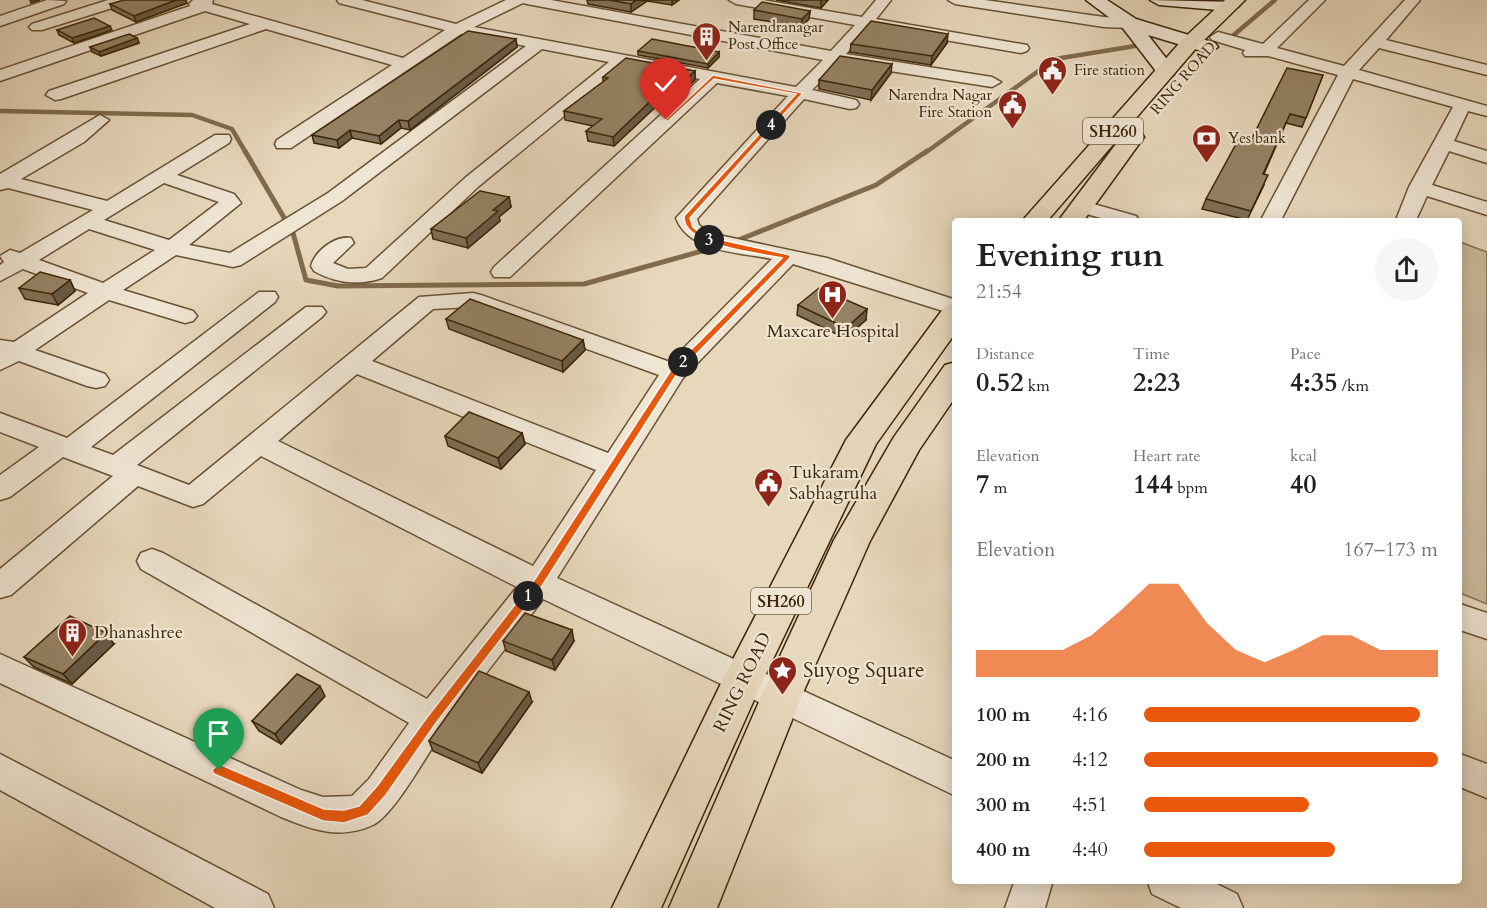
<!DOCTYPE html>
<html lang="en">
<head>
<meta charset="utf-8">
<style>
  body { margin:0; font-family:Cardo,serif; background:#f6f6f6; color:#202124; height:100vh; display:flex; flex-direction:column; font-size:22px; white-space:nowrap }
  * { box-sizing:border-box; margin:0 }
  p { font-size:20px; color:#757577 }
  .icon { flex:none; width:33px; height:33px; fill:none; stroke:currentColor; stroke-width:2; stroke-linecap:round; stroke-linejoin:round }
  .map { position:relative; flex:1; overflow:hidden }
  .side { position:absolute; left:952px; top:218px; width:510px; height:666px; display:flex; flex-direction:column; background:#fff; border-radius:6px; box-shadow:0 3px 15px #0003 }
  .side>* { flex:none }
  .pin { position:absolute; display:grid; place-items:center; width:51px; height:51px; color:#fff; margin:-62px -26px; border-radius:50% 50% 50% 0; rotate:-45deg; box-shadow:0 0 6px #0007 }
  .pin .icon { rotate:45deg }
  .km { position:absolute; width:30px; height:30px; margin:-15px; border-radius:50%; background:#222; color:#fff; font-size:16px; line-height:30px; text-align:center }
  .round { display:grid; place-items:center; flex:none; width:63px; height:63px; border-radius:32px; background:#f6f6f6 }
  .overview { display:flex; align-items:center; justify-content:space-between; height:102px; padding:0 24px }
  h1 { font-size:33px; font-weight:700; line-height:45px }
  .stats { display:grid; grid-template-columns:repeat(3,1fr); gap:9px; height:102px; padding:6px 24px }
  .stats div { display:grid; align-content:center }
  .stats b { font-size:26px; font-weight:700 }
  .stats small { font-size:16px; font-weight:400 }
  .stats p { font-size:16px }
  .chart { height:168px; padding:12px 24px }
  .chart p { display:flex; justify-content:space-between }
  .chart svg { width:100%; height:108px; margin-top:6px; fill:#ea580c; opacity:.7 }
  ul { padding:0 24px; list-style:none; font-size:20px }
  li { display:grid; grid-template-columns:96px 72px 1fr; align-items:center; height:45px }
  li i { height:15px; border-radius:8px; background:#ea580c }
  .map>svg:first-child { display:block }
  .green { fill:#cab99c; stroke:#846f50; stroke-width:1.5 }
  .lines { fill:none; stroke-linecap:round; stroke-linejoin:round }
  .stream-far1 { stroke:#806b4d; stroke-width:4.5 }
  .stream { stroke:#806b4d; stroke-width:5 }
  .street-casing { stroke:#685232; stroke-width:3 }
  .secondary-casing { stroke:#3d2505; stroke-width:3 }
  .highway-casing { stroke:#3d2505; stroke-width:3 }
  .street { fill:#efe5d3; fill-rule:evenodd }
  .secondary { fill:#efe5d3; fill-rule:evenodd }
  .highway { fill:#e7d7bb; fill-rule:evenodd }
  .wall { fill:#807056; stroke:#3d2505; stroke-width:1.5 }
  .shaded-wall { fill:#685b46; stroke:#3d2505; stroke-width:1.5 }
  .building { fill:#958264; stroke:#3d2505; stroke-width:1.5 }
  .route { fill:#ea580c; stroke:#fff; stroke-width:1.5 }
  .labels { text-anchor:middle; stroke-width:4.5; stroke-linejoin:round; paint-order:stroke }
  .far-poi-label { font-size:15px; fill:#3d2505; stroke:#efe5d3; text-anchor:start }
  .far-street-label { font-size:15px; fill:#3d2505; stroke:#efe5d3 }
  .shield { fill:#efe5d3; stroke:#725f43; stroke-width:1.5 }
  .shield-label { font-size:16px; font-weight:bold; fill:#3d2505 }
  .poi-label { font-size:18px; fill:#3d2505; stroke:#efe5d3; text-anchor:start }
  .street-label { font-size:18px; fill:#3d2505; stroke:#efe5d3 }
  .near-poi-label { font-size:21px; fill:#3d2505; stroke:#efe5d3; text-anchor:start }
</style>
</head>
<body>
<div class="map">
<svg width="1487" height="908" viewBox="0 0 1487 908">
  <rect width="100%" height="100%" fill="#e7d7bb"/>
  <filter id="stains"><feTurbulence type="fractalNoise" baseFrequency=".00333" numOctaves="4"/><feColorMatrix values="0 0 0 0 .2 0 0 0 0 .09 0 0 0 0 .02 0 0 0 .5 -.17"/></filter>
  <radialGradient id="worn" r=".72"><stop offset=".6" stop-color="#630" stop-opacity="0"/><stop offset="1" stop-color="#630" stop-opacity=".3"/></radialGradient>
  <path class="green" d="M1460,242l27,10v352l-27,-11z"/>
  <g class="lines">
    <path class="stream-far1" d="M1229,39l46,-39
      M0,111l192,4 40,14 14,24
      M925,153l130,-94 80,-13"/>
    <path class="stream" d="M245,151l48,82 13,47 32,6 246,-2 136,-38
      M731,243l145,-58 51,-34"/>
    <defs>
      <path id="street" d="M47,0l19,1 -2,3 -64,22v-10z
        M108,0h22l-2,3 -86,27h-10l-3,-3 3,-3z
        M193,0h20l-1,4 191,54 42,-28 -106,-27 -2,-3h25l94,24 50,-24h45l280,51 24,-26 -119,-21 -7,-4h34l99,17 14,-17h15l-15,19 151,26 2,3 -2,3 -6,2 -152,-26 -23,27 146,23 9,5 -9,5 -153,-24 -27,27 44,10 3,4 -3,4 -6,1 -46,-10 -107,120 2,6 10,8 118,25 129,42v15l-163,-51 -110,114 -126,200 399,183v35l-413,-197c-33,44 -68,87 -99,131 -16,22 -49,84 -71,95 -33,15 -60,5 -92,-8l-281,-134v-29l301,136 22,7 29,-1 17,-17 40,-56 -268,-154 -4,-8 4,-8 11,-4 11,4 264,146 90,-112 -256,-131 -58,48 -10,3 -55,-21 -127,109 -11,3v-29l113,-93 -50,-19 -53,40 -10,3v-25l39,-28 -39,-15v-19l67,25 192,-146h16l3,5 -3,5 -184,145 22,8 193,-148h16l4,5 -4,5 -185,148 52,20 230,-188 54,-4 8,2 189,67 102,-103c-32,-7 -83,-6 -96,-41l112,-122 -71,-13 -207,194h-16l-3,-5 3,-5 206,-188 -74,-14 -147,121 -97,92c-23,8 -47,5 -68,-7l-3,-5c4,-15 24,-31 40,-28l3,5 -21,20 15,6 18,-1 99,-90 144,-116 -67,-13 -200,152 -101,64 -8,2 -57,-12 -53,35 70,21 4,5 -4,5 -8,2 -76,-23 -74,50 70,24 4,6 -4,6 -9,2 -9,-2 -68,-25 -19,9v-30l14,2 74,-49 -65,-24 -23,12v-16l4,-3 -4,-6 10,-6 10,3 73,-43 -85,-22 -8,2v-16l100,-59 9,5 -25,22 -63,37 86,22 108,-66h14l2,4 -2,4 -52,32 57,19 7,9 -52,42 41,8 98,-60 198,-147 -65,-12 -170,114h-14l-2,-4 2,-4 115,-75 -126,-36 -205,70 -6,1 -9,-5 3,-4 201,-67 -45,-13 -205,70v-11l190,-64 -1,-2zM523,3l4,1 296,56 -27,27 -322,-60zM164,183l55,19 -50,38 -65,-20zM89,229l66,21 -52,33 -64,-23zM471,307l188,68 -51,78 -236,-92 61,-52zM357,374l239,96 -63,96 -255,-125z
        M948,0h37l119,17 25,1 8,5 -8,5 -25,-1 -149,-23z
        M1309,0h16l-48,48 67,18 61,-66h15l-34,40 101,25v10l-108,-27 -20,22 128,36v10l-19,-5 -14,30 33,10v12l-38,-12 -17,34 55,17v13l-60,-19 -11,24h-20l13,-33 44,-80 -100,-28 -72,141h-20l77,-145 -70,-19h-23l-2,-3 2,-3 -33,-10 -2,-3 8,-5 45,12z
        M1083,201l53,15 3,4h-31l-32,-9 -3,-4 3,-4z
        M1460,604l27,9v26l-27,-9z
        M0,754l268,140 6,14h-59l-215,-118z
        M1460,754l27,10v34l-27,-11z
        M1015,880h38l-8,28h-40z
        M1147,880h62l28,14 6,14h-62l-29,-14z"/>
      <path id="secondary" d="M1086,0h21l29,19 79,24 3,4 -10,6 -60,-18 28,36 -3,4h-14l-37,-48z
        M1150,0l86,2 3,4 -9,5 -71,-6z"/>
      <path id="highway" d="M1225,0h20l-47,46 -150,174h-25l161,-182z
        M1133,130l8,2 3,5 -60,83h-25l66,-88z
        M956,303v29l-80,112 -114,238 -101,226h-49l116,-239 118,-229 100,-135z
        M956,362v34l-37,54 -49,91 -68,154 -85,213h-48l93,-213 72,-155 60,-103 51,-72z"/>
    </defs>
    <use href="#street" class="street-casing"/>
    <use href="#secondary" class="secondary-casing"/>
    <use href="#highway" class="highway-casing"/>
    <use href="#street" class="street"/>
    <use href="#secondary" class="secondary"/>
    <use href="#highway" class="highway"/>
  </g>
  <path class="wall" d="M587,0h92l-7,5 -25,-4 -16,11 -43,-8z
    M776,0h52l-7,8z
    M187,3l-51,19 -24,-12 -2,-6z
    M754,10l56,1 -1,8 -8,8 -47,-8z
    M57,30h55l-38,13 -15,-8z
    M137,38l2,5 -38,13 -9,-4 -2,-5z
    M516,39l1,8 -107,83 -9,-2 -20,16 -29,-6 -13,10 -25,-5 -2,-8z
    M947,43l-16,22 -81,-13 1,-8z
    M638,51l81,1v5l-11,11 -70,-13z
    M695,71v9l-21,19 -9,-1 -51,48 -26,-5 -2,-10 7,-5 -28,-6 -1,-9 39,-29v-5z
    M891,73l-20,27 -52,-11v-9z
    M1323,75l-21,52 -16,-4 -22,51v11l-17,35 -45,-11 4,-10 46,-61z
    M509,197l2,10 -12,10 1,4 -32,27 -35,-9 -2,-10z
    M70,280l5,11 -17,14 -33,-6 -6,-11z
    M798,305l68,15 -21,18 -48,-23z
    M446,319l137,21 2,10 -22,22 -114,-43z
    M522,433l3,11 -24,25 -53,-23 -3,-10z
    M503,641h71l-19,29 -49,-19z
    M114,644l-42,40 -38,-17 -10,-10z
    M325,696l-44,48 -22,-13 -7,-10z
    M532,702l-50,71 -49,-22 -4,-10z"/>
  <path class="shaded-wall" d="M30,0h10l-9,3z
    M176,0h10l1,3 -51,19 -2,-6z
    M636,0l11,1 -16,11v-8z
    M672,0h7l-7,5z
    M821,0h7l-7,8z
    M810,11l-1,8 -8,8 1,-8z
    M110,26l2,4 -38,13 -2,-5z
    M948,34l-1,9 -16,22 1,-9z
    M137,38l2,5 -38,13 -2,-4z
    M516,39l1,8 -107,83 -2,-9z
    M719,52v5l-11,11v-4z
    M892,64l-1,9 -20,27 1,-10z
    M695,71v9l-21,19v-9z
    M664,88l1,10 -51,48 -1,-9z
    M399,120l2,8 -20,16 -2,-8z
    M350,130l2,8 -13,10 -2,-8z
    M509,197l2,10 -12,10 1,4 -32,27 -2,-10 27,-28z
    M70,280l5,11 -17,14 -6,-11z
    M867,309l-1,11 -21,18 1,-10z
    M583,340l2,10 -22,22 -1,-11z
    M522,433l3,11 -24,25 -3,-11z
    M572,630l2,11 -19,29 -3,-10z
    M106,633l8,11 -42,40 -9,-10z
    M320,686l5,10 -44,48 -6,-10z
    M529,692l3,10 -50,71 -4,-10z"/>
  <path class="building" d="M124,0h52l-42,16 -24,-12z
    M609,0h27l-5,4z
    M762,2l48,9 -8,8 -48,-9z
    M94,18l16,8 -38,12 -15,-8z
    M871,21l77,13 -16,22 -81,-12z
    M468,31l48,8 -108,82 -9,-1 -20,16 -29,-6 -13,10 -25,-5z
    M129,34l8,4 -38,14 -9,-5z
    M652,39l67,13 -11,12 -70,-13z
    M840,56l52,8 -20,26 -53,-10z
    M626,58l69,13 -21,19 -10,-2 -51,49 -27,-6 16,-12 -38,-8 44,-33 -5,-1z
    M1287,68l36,7 -17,43 -16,-4 -27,60 5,1 -17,36 -45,-12 35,-64 11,3z
    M480,191l29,6 -16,13 5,1 -32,27 -35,-9z
    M40,272l30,8 -18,14 -33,-6z
    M819,288l48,21 -21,19 -48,-23z
    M470,299l113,41 -21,21 -116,-42z
    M469,412l53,21 -24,25 -53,-22z
    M525,613l47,17 -20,30 -49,-19z
    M70,616l36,17 -43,41 -39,-17z
    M479,671l50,21 -51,71 -49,-22z
    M297,674l23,12 -45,48 -23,-13z"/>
  <path class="route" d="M713,75l90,18 -113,125 3,9 11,9 86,19v3l-113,116 -135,212 -106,137 -50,72 -18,20 -24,8 -21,-2 -109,-47 -2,-4 7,-6 105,45 20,1 15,-4 18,-20 51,-70 107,-137 136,-209 111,-112c-24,-5 -100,-12 -98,-42l112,-122 -82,-15 -46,42h-4z"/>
  <defs>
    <symbol id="building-pin" viewBox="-11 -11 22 30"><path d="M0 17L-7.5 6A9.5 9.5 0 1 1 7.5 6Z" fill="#8f2418" stroke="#efe5d3"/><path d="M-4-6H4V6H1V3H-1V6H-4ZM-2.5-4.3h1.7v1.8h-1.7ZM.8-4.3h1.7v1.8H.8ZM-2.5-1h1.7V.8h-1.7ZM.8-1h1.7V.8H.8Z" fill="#fff"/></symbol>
    <symbol id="civic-pin" viewBox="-11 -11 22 30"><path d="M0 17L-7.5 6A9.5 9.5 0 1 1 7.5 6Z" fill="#8f2418" stroke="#efe5d3"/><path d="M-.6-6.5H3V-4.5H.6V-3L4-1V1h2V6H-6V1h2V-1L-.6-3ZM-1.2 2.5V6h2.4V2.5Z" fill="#fff"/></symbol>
    <symbol id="bank-pin" viewBox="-11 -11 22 30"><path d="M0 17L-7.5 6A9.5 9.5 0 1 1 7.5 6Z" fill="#8f2418" stroke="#efe5d3"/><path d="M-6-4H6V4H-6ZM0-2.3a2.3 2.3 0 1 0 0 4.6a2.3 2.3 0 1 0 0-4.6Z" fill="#fff"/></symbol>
    <symbol id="hospital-pin" viewBox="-11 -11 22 30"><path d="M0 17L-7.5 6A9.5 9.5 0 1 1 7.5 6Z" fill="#8f2418" stroke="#efe5d3"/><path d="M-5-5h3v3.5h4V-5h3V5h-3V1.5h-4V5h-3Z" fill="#fff"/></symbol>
    <symbol id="sight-pin" viewBox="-11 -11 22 30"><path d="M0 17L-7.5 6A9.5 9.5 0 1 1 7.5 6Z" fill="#8f2418" stroke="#efe5d3"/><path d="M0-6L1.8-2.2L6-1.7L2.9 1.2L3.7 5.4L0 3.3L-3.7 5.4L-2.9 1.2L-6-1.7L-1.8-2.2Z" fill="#fff"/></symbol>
  </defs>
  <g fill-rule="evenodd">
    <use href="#building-pin" x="690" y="20" width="33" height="45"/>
    <use href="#civic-pin" x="1036" y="54" width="33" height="45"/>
    <use href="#civic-pin" x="996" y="88" width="33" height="45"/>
    <use href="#bank-pin" x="1190" y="122" width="33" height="45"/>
    <use href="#hospital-pin" x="816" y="278" width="33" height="45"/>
    <use href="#civic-pin" x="752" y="466" width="33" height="45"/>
    <use href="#building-pin" x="56" y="616" width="33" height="45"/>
    <use href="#sight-pin" x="766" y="654" width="33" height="45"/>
  </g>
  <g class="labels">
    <g class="far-poi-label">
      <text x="728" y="32">Narendranagar<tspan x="728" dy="17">Post Office</tspan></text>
      <text x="1074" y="75">Fire station</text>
      <text x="992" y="100" text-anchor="end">Narendra Nagar<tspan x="992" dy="17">Fire Station</tspan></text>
      <text x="1228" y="143">Yes bank</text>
    </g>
    <g class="far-street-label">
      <text transform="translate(1183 78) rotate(-49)" y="5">RING ROAD</text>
    </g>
    <g class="shield">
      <rect x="1083" y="118" width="60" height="26" rx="4.5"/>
      <rect x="751" y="588" width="60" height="26" rx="4.5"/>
    </g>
    <g class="shield-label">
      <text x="1113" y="137">SH260</text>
      <text x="781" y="607">SH260</text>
    </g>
    <g class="poi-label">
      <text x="833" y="337" text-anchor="middle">Maxcare Hospital</text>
      <text x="789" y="478">Tukaram<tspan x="789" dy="21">Sabhagruha</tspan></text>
      <text x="94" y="638">Dhanashree</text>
    </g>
    <g class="street-label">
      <text transform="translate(742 682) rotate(-64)" y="6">RING ROAD</text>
    </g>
    <g class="near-poi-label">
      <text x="803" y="677">Suyog Square</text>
    </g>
  </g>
  <rect width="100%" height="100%" filter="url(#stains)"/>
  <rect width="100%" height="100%" fill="url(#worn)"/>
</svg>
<div class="pin" style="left:219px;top:770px;background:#1e9e55"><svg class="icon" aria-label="arrive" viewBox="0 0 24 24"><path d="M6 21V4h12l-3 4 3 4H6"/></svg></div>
<div class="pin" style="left:666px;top:120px;background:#d93025"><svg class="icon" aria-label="check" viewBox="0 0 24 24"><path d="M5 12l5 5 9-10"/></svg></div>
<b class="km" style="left:528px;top:596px">1</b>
<b class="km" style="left:683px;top:362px">2</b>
<b class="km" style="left:709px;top:240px">3</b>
<b class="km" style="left:771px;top:125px">4</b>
<section class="side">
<div class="overview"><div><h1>Evening run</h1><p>21:54</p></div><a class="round"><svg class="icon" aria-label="share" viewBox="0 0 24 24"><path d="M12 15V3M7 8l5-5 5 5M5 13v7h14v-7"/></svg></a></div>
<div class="stats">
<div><p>Distance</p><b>0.52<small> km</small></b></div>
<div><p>Time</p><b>2:23</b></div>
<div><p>Pace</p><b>4:35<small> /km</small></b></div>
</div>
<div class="stats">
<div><p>Elevation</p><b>7<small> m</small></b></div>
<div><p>Heart rate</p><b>144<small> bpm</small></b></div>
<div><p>kcal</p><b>40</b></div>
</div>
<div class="chart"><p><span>Elevation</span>167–173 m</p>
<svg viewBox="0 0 160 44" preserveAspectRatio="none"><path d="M0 44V33L10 33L20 33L30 33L40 27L50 17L60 6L70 6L80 22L90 33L100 38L110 33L120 27L130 27L140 33L150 33L160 33V44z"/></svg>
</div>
<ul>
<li><b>100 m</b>4:16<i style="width:94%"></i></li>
<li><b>200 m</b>4:12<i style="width:100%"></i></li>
<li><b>300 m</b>4:51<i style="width:56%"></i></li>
<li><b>400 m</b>4:40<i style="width:65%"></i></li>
</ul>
</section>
</div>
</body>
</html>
